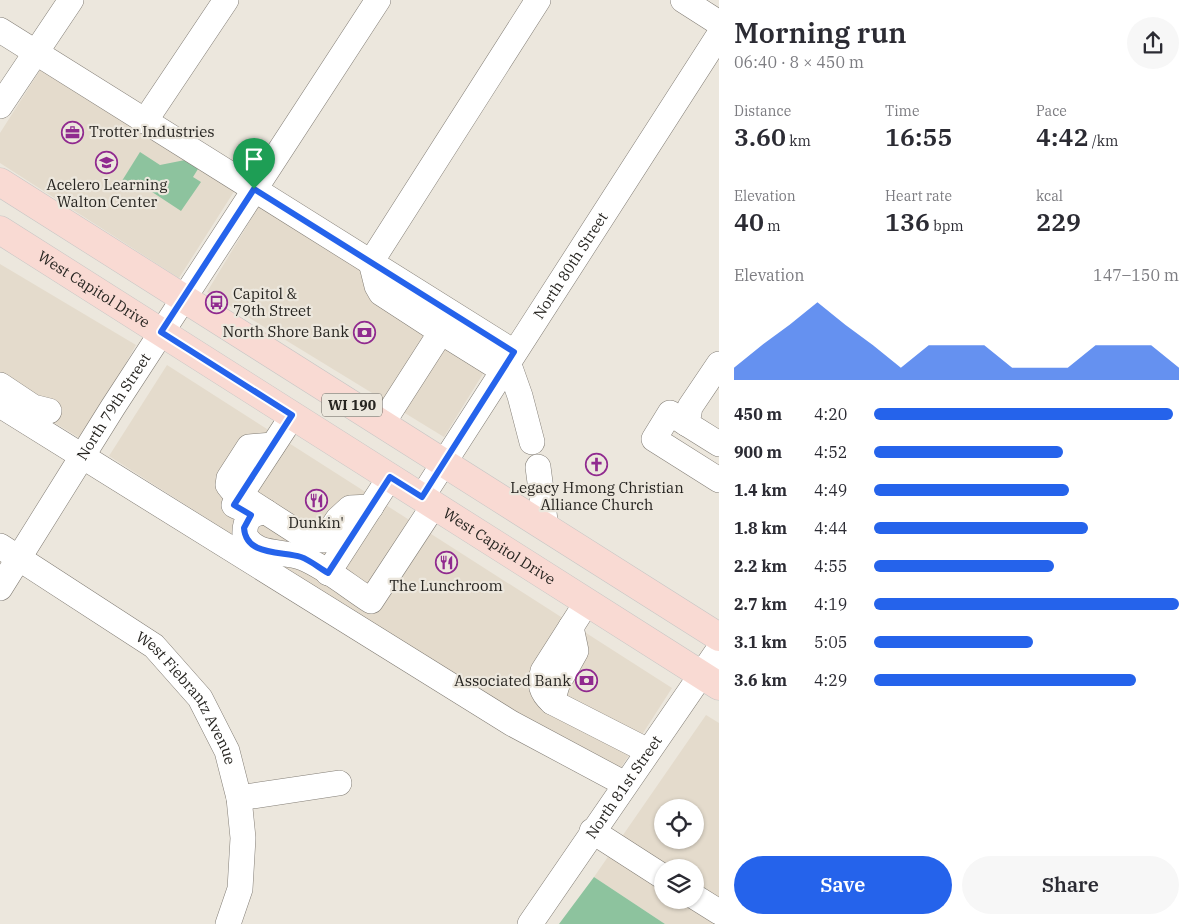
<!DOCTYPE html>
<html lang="en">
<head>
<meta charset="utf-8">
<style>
  body { margin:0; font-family:"IBM Plex Serif",serif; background:#f7f7f7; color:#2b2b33; height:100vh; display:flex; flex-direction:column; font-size:19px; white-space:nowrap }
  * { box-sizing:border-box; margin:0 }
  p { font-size:16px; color:#7c7c81 }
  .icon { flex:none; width:28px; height:28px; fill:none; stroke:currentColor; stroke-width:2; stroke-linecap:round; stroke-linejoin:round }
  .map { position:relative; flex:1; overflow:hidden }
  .panel { display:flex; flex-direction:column; background:#fff; width:475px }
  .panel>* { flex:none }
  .controls { position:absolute; left:654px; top:799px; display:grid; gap:10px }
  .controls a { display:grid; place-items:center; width:50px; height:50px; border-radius:50%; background:#fff; box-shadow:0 1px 4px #0004; font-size:25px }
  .pin { position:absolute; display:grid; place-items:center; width:42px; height:42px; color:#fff; margin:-51px -21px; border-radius:50% 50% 50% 0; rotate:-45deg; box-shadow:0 0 5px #0007 }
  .pin .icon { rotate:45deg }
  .round { display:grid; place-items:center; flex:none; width:52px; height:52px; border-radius:26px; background:#f7f7f7 }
  .summary { display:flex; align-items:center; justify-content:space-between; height:85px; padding:0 15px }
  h1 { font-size:28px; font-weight:600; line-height:38px }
  .stats { display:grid; grid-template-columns:repeat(3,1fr); gap:8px; height:85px; padding:5px 15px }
  .stats div { display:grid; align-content:center }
  .stats b { font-size:25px; font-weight:600 }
  .stats small { font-size:14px; font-weight:400 }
  .stats p { font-size:14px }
  .chart { height:140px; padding:10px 15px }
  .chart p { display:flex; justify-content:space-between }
  .chart svg { width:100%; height:90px; margin-top:5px; fill:#2563eb; opacity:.7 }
  .button { display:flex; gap:10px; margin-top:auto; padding:10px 15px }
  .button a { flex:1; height:58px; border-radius:30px; background:#2563eb; color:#fff; font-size:20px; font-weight:600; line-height:58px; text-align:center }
  .button a+a { background:#f7f7f7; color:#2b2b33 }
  ul { padding:0 15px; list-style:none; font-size:16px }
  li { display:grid; grid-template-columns:80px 60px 1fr; align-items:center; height:38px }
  li i { height:12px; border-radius:6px; background:#2563eb }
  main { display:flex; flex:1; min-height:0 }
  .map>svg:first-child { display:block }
  .built { fill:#e4dbcc; fill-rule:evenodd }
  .green { fill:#8dc39e }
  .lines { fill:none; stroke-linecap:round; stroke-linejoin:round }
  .minor-casing { stroke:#837e76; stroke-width:26 }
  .major-casing { stroke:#c7c6c5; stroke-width:29 }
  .minor { stroke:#fff; stroke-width:25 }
  .major { stroke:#f9dad3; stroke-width:28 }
  .route-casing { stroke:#fff; stroke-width:10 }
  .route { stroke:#2563eb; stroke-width:6 }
  .labels { text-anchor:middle; stroke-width:4.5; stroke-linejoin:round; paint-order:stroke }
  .shield { fill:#ece7dd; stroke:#625f59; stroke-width:1 }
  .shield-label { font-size:14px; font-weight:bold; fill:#272521 }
  .poi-label { font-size:15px; fill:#272521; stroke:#ece7dd }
  .street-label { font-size:15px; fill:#272521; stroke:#ece7dd }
</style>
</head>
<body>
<main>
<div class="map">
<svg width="719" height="924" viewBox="0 0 719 924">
  <rect width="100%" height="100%" fill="#ece7dd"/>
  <path class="built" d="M42,67l193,123 -56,88 -179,-115v-30z
    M259,206l238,145 -53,86 -237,-145z
    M0,264l136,81 -53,95 -83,-50z
    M167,365l505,323 -52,81 -103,-53 -408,-260z
    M706,715l13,8v201h-54l-71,-47zM662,808h33v32h-33zM662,868h33v32h-33z"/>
  <path class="green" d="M140,152l20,13 25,-5 13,9 -5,8 8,5 -20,29 -38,-25 -14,4 -9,-6z
    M594,877l71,47h-106z"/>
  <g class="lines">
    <defs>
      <g id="minor">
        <path d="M683,0l36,23"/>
        <path d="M0,30l514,322"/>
        <path d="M0,106l71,-106"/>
        <path d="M145,121l81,-121"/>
        <path d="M441,332l-60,-39 -4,-7 -6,-24 167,-262"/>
        <path d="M508,362l12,34 12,46"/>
        <path d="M719,364l-29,43 -3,17 32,20"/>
        <path d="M0,385l33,22 16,4"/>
        <path d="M0,405l511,318 114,61"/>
        <path d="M382,424l59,-92 61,38"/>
        <path d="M687,424l-17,-11 -16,26 65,41"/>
        <path d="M273,445l-24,2 -20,31 -1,7 4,5 76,49 16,1 14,-21 12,-11 21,-1"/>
        <path d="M538,467l8,61"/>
        <path id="s1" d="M422,497l297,-462"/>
        <path d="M238,507l-4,-2 59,-90"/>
        <path d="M266,512c-15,1 -22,8 -21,23 10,22 39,15 58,23 24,10 46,29 68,43l63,-96"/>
        <path id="s2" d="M0,546l154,100 46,52 27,53 12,47 4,40 -3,51 -12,35"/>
        <path d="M328,573l62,-96"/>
        <path id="s3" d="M0,588l113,-181 265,-407"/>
        <path d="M587,602l-44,69c-4,13 -2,21 9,31l96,49"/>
        <path d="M552,702l5,-17 19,-34 -5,-24"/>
        <path d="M239,798l100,-15"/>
        <path d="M592,831l70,45"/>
        <path d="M695,897l24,15"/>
        <path id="s4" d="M530,924l189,-275"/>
      </g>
      <g id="major">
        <path d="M0,182l719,455"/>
        <path id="s5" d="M0,230l719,456"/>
      </g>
    </defs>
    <use href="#minor" class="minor-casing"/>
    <use href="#major" class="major-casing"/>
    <use href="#minor" class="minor"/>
    <use href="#major" class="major"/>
  </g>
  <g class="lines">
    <defs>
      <path id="route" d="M254,189l260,163 -92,145 -32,-20 -62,96c-9,-5 -18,-13 -27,-16 -20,-6 -55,-1 -57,-29l7,-13 -17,-10 58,-90 -131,-83z"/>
    </defs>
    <use href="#route" class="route-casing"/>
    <use href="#route" class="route"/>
  </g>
  <defs>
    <symbol id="office-ring" viewBox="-11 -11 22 22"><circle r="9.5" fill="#ece7dd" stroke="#902a8f" stroke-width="1.5"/><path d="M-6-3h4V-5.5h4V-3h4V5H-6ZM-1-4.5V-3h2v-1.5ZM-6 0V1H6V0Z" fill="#902a8f"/></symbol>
    <symbol id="school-ring" viewBox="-11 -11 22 22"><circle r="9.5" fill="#ece7dd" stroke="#902a8f" stroke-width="1.5"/><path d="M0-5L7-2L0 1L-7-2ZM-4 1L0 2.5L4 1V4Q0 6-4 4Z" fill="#902a8f"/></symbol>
    <symbol id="bus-ring" viewBox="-11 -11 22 22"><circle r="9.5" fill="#ece7dd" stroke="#902a8f" stroke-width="1.5"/><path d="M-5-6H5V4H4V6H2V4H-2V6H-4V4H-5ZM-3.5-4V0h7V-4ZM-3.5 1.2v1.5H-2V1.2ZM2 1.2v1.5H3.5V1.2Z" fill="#902a8f"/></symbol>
    <symbol id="bank-ring" viewBox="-11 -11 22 22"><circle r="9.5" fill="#ece7dd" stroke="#902a8f" stroke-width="1.5"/><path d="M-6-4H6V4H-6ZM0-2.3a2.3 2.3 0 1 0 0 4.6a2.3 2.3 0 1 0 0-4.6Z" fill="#902a8f"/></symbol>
    <symbol id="church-ring" viewBox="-11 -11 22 22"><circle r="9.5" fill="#ece7dd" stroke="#902a8f" stroke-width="1.5"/><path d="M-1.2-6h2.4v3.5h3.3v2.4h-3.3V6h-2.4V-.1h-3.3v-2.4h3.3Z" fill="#902a8f"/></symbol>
    <symbol id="restaurant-ring" viewBox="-11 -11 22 22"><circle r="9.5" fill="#ece7dd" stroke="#902a8f" stroke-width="1.5"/><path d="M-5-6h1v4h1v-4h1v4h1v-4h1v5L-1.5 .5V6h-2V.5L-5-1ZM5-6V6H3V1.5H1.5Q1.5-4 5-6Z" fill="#902a8f"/></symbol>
  </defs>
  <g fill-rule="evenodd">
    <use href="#office-ring" x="60" y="120" width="25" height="25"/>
    <use href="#school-ring" x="94" y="150" width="25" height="25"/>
    <use href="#bus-ring" x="204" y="290" width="25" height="25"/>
    <use href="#bank-ring" x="352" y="320" width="25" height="25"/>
    <use href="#church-ring" x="584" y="452" width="25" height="25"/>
    <use href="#restaurant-ring" x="304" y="488" width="25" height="25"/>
    <use href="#restaurant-ring" x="434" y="550" width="25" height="25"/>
    <use href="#bank-ring" x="574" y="668" width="25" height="25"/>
  </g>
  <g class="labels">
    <rect class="shield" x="322" y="393.5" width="60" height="23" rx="4"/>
    <g class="shield-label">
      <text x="352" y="410">WI 190</text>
    </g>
    <g class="poi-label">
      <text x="89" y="137" text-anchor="start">Trotter Industries</text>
      <text x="107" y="190">Acelero Learning<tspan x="107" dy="17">Walton Center</tspan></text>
      <text x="233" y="299" text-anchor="start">Capitol &amp;<tspan x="233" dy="17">79th Street</tspan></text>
      <text x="349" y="337" text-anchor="end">North Shore Bank</text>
      <text x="597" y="493">Legacy Hmong Christian<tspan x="597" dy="17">Alliance Church</tspan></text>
      <text x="316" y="528">Dunkin'</text>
      <text x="446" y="591">The Lunchroom</text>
      <text x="571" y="686" text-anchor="end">Associated Bank</text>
    </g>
    <g class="street-label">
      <text dy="5" stroke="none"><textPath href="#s1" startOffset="275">North 80th Street</textPath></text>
      <text dy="5" stroke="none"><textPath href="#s5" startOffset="111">West Capitol Drive</textPath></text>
      <text dy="5" stroke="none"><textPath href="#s3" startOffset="214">North 79th Street</textPath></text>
      <text dy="5" stroke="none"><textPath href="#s5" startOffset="591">West Capitol Drive</textPath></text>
      <text dy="5" stroke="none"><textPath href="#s2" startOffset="245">West Fiebrantz Avenue</textPath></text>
      <text dy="5" stroke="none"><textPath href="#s4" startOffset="166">North 81st Street</textPath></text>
    </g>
  </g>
</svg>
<div class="controls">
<a><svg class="icon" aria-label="locate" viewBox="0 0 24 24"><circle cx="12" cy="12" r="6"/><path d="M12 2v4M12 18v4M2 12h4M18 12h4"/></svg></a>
<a><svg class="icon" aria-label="layers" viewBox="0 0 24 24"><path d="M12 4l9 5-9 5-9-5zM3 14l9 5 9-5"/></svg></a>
</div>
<div class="pin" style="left:254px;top:189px;background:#1e9e55"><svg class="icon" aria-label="arrive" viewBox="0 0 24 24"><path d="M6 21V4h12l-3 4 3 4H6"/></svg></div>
</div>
<section class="panel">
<div class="summary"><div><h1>Morning run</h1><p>06:40 · 8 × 450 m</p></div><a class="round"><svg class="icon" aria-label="share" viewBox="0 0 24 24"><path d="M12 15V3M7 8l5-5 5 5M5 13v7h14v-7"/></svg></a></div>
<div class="stats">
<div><p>Distance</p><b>3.60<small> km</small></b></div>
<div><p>Time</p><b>16:55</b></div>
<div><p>Pace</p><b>4:42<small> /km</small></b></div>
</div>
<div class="stats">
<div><p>Elevation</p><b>40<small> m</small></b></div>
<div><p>Heart rate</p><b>136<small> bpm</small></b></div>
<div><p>kcal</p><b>229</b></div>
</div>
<div class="chart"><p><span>Elevation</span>147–150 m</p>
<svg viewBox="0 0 160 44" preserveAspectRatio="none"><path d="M0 44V38L10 27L20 17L30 6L40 17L50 27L60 38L70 27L80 27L90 27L100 38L110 38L120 38L130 27L140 27L150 27L160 38V44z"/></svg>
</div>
<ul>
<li><b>450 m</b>4:20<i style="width:98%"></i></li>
<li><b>900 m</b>4:52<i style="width:62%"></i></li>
<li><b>1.4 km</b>4:49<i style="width:64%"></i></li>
<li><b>1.8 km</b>4:44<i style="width:70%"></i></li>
<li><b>2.2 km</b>4:55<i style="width:59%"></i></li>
<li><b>2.7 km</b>4:19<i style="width:100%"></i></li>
<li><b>3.1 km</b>5:05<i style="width:52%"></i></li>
<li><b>3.6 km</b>4:29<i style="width:86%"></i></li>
</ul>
<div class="button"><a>Save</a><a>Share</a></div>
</section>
</main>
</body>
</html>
